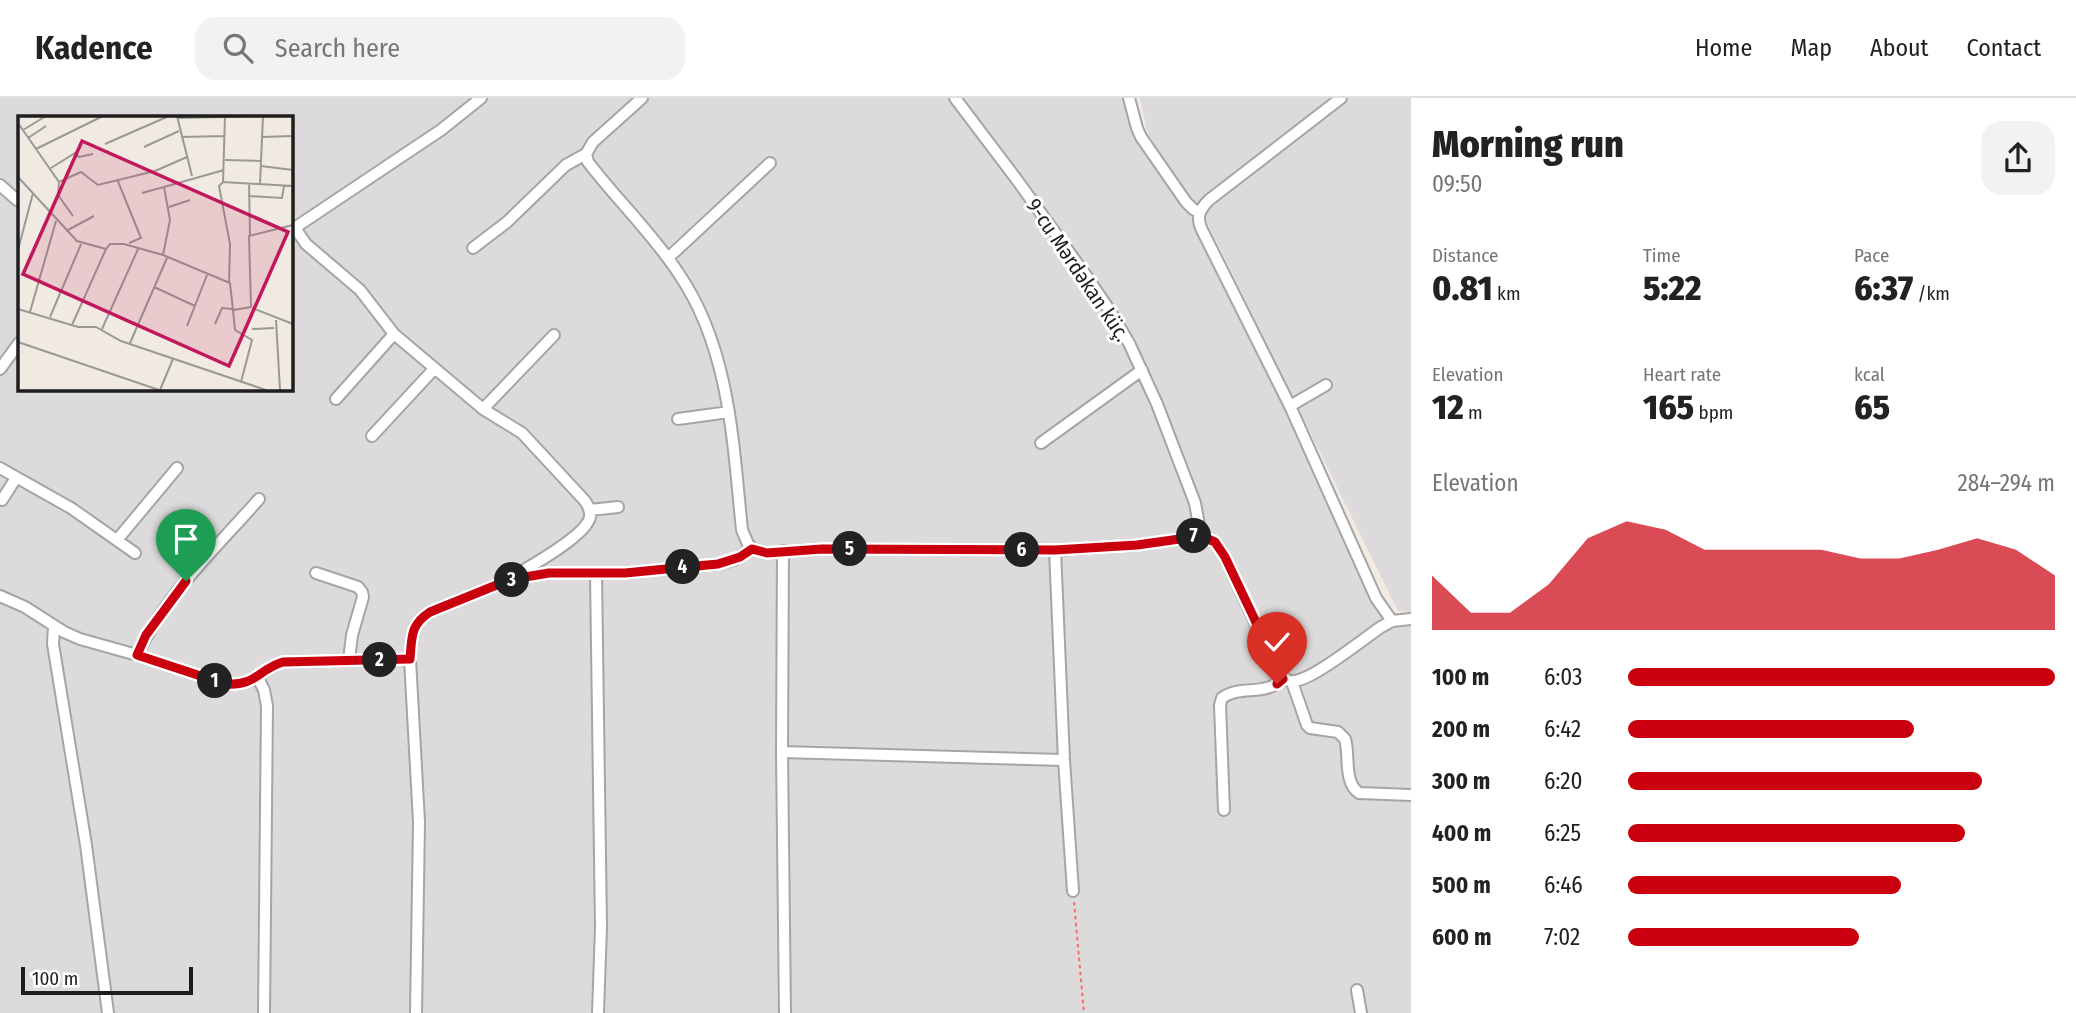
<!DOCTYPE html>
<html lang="en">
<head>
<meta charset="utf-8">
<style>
  body { margin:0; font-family:"Fira Sans Condensed",sans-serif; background:#f2f2f2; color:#222; height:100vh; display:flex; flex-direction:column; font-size:26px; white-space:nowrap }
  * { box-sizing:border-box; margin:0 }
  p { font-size:23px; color:#767676 }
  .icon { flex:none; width:38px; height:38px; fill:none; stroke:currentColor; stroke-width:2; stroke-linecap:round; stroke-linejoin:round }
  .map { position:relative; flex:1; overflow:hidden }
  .panel { display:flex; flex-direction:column; background:#fff; width:665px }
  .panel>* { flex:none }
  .scale { position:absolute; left:21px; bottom:18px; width:172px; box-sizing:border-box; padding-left:7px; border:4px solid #1e1e1e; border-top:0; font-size:19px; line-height:24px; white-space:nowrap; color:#1e1e1e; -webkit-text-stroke:5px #fff; paint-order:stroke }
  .pin { position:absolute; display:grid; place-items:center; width:60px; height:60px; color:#fff; margin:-72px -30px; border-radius:50% 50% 50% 0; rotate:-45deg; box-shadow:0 0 7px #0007 }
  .pin .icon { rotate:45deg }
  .km { position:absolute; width:35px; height:35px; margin:-18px; border-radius:50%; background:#222; color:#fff; font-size:19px; line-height:35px; text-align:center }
  .round { display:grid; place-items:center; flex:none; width:74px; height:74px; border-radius:21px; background:#f2f2f2 }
  .headline { display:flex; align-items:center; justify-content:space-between; height:119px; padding:0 21px }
  h1 { font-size:38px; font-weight:800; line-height:52px }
  .stats { display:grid; grid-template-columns:repeat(3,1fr); gap:10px; height:119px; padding:7px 21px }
  .stats div { display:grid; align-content:center }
  .stats b { font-size:35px; font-weight:800 }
  .stats small { font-size:19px; font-weight:400 }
  .stats p { font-size:19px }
  .chart { height:196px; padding:14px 21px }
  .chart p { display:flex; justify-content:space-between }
  .chart svg { width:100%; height:126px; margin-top:7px; fill:#cb000e; opacity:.7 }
  ul { padding:0 21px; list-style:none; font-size:23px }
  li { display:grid; grid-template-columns:112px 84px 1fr; align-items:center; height:52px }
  li i { height:18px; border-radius:9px; background:#cb000e }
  header { display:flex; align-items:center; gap:42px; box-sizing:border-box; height:98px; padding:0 35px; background:#fff; border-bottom:2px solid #e0e0e0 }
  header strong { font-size:33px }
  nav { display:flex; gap:38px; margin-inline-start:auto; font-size:24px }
  .search { width:490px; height:63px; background:#f2f2f2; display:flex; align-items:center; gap:18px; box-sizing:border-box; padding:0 24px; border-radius:21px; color:#767676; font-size:26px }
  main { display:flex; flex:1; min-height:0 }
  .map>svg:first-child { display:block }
  .residential { fill:#dcdada; fill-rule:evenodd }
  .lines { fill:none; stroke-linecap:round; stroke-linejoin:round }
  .street-casing { stroke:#a5a5a5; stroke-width:14 }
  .path { stroke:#ff6a64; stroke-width:2; stroke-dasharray:3.5 3.5; stroke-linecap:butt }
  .street { stroke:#fff; stroke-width:10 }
  .route-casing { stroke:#fff; stroke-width:14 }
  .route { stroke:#cb000e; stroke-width:9 }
  .labels { text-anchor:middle; stroke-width:6; stroke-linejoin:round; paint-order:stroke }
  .street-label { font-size:21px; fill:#1e1e1e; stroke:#fff }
  .inset-road { fill:none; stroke:#9c9894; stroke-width:2 }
  .view { fill:#c2185b; fill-opacity:0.15; stroke:#c2185b; stroke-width:3.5 }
  .inset-edge { fill:none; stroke:#1e1e1e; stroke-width:3.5 }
</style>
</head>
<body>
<header>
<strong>Kadence</strong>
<div class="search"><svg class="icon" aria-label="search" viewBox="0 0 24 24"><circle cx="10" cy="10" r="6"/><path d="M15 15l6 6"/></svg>Search here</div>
<nav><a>Home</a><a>Map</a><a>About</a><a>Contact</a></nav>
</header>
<main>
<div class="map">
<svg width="1411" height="915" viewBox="0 0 1411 915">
  <rect width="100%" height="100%" fill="#f0eae2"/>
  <path class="residential" d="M0,0h1130l6,26 57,85 97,197 102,215 19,1v391h-1411zM19,19h271v271h-271z
    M1140,0h271v514l-13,-1 -200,-407 -9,-7 -41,-63z"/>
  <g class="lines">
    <defs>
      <path id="street" d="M642,0l-49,44 -7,12 2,8c29,38 65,72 91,112 51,75 54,169 63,256l6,14 5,5
        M955,0l62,82 70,97 23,34 19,32 28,61 38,99 6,33
        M1129,0l8,30 4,9 45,65 7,7 6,3
        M1341,0l-132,102c-10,10 -13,18 -7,30l88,176 86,192 16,23
        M0,87l17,15 2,1
        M295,130l11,16 54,46 34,44 89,75 39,24 63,68c3,5 6,9 5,16 -4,19 -61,50 -78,60
        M290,133l151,-101 40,-32
        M473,150l34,-26 59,-57 20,-11
        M668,160l102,-95
        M0,271l19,-26
        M336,301l58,-65
        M1290,308l36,-21
        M483,311l71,-74
        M678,321l51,-7
        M372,338l62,-67
        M1041,345l101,-73
        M0,370l71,40 64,45
        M2,402l14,-22
        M590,412l28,-3
        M117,442l60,-72
        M753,451l14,4 55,-4 233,1 82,-5 64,-9 14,6 10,15 55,119c5,4 9,6 15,5 20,-3 67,-41 86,-54l11,-6 19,-2
        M1055,452l9,210 9,131
        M783,453l-1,201 3,261
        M316,475l42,14 4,5 1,5 -11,38 -3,25
        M596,476l5,353 -3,86
        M0,498l25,11 39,25 16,7 57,16 88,29c32,2 32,-13 58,-22l127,-3c2,-22 0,-34 20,-47l74,-30 21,-5 24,-4h76l93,-9 16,-4 19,-11
        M54,528l-1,18 33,201 22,168
        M137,557c28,-60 79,-107 122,-156
        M410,561l9,163 -3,191
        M258,580l6,12 3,16 -3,307
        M1292,584l15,43 3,3 28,4 7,7c5,16 -2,43 14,54l52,2
        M782,654l282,8
        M1224,712l-4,-105 2,-7c19,-14 42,-1 61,-19
        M1357,892l4,23"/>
    </defs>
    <use href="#street" class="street-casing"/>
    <path class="path" d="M1074,804l10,111"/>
    <use href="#street" class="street"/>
  </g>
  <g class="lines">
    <defs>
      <path id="route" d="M186,483l-40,54 -9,20 88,29c32,2 32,-14 58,-22l127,-3c2,-22 0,-34 20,-47l74,-30 21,-5 24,-4h76l93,-9 22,-7 12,-8 15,4 55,-4 233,1 82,-5 64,-9 14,6 10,15 58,122 -6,5"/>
    </defs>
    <use href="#route" class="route-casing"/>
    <use href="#route" class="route"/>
  </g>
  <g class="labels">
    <g class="street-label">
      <text transform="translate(1078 172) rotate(56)" y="7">9-cu Mərdəkan küç.</text>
    </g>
  </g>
  <g transform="translate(18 18)">
    <rect width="275" height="275" fill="#f0eae2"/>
    <path class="inset-road" d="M159,0l15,60M207,0l-2,66 -4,4 11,58 -1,39M159,2l94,-2M0,7l41,59 22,-10 17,13 57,-14 32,-14M5,14l23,-14M163,21l44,-1M244,21l31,-1M10,22l18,-12M87,28l64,-28M126,31l35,-16M18,33l67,-33M207,44l36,1M243,50l32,4M33,52l24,-15 4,4 14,-3M0,61l59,64 29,8 4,-5h14l39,11 67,28 3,27 18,-3M99,63l24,59 -12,5M41,66l-1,13 15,21M205,66l70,4M231,67l1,52M242,68l3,-68M124,77l22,-6M230,80l34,2 2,-12M151,91l21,-7M48,115l28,-15M0,134l15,-57M145,139l7,-35 -6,-33 60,-17M136,171l41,19M233,191l-2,-71 44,-11M234,192l41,16M0,193l60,18h18l25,14 145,49M215,194l2,20 17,10 -11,42M12,196l26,-91M32,201l32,-75M258,204l4,70M197,208l7,-16 10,1M54,209l34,-76M169,210l20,-51M84,213l36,-80M234,213l22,-1M0,226l141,48M112,227l37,-85M142,274l13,-31"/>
    <path class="view" d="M64,25l206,91 -59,134 -206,-92z"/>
    <rect width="275" height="275" class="inset-edge"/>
  </g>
</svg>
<div class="scale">100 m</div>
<div class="pin" style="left:186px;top:483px;background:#1e9e55"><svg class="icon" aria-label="arrive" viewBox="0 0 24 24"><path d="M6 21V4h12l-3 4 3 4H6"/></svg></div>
<div class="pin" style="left:1277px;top:586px;background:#d93025"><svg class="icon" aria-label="check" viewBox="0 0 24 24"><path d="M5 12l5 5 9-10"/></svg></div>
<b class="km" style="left:215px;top:583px">1</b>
<b class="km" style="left:380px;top:562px">2</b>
<b class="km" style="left:512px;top:482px">3</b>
<b class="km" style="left:683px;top:469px">4</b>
<b class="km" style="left:850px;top:451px">5</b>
<b class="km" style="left:1022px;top:452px">6</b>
<b class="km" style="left:1194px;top:438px">7</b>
</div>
<section class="panel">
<div class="headline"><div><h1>Morning run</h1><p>09:50</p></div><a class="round"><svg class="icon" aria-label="share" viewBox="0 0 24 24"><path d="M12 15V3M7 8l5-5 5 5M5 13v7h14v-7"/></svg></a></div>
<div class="stats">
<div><p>Distance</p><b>0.81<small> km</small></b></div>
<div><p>Time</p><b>5:22</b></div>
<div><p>Pace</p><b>6:37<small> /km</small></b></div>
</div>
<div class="stats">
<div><p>Elevation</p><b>12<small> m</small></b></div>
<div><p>Heart rate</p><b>165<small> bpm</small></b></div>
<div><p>kcal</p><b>65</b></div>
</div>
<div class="chart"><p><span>Elevation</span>284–294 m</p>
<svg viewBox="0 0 160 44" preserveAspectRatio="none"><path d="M0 44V25L10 38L20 38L30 28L40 12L50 6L60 9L70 16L80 16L90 16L100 16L110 19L120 19L130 16L140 12L150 16L160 25V44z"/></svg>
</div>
<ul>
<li><b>100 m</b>6:03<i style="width:100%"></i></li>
<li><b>200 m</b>6:42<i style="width:67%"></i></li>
<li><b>300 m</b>6:20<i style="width:83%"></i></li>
<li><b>400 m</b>6:25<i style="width:79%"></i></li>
<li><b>500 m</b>6:46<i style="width:64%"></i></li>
<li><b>600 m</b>7:02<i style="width:54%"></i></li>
</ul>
</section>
</main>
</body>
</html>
